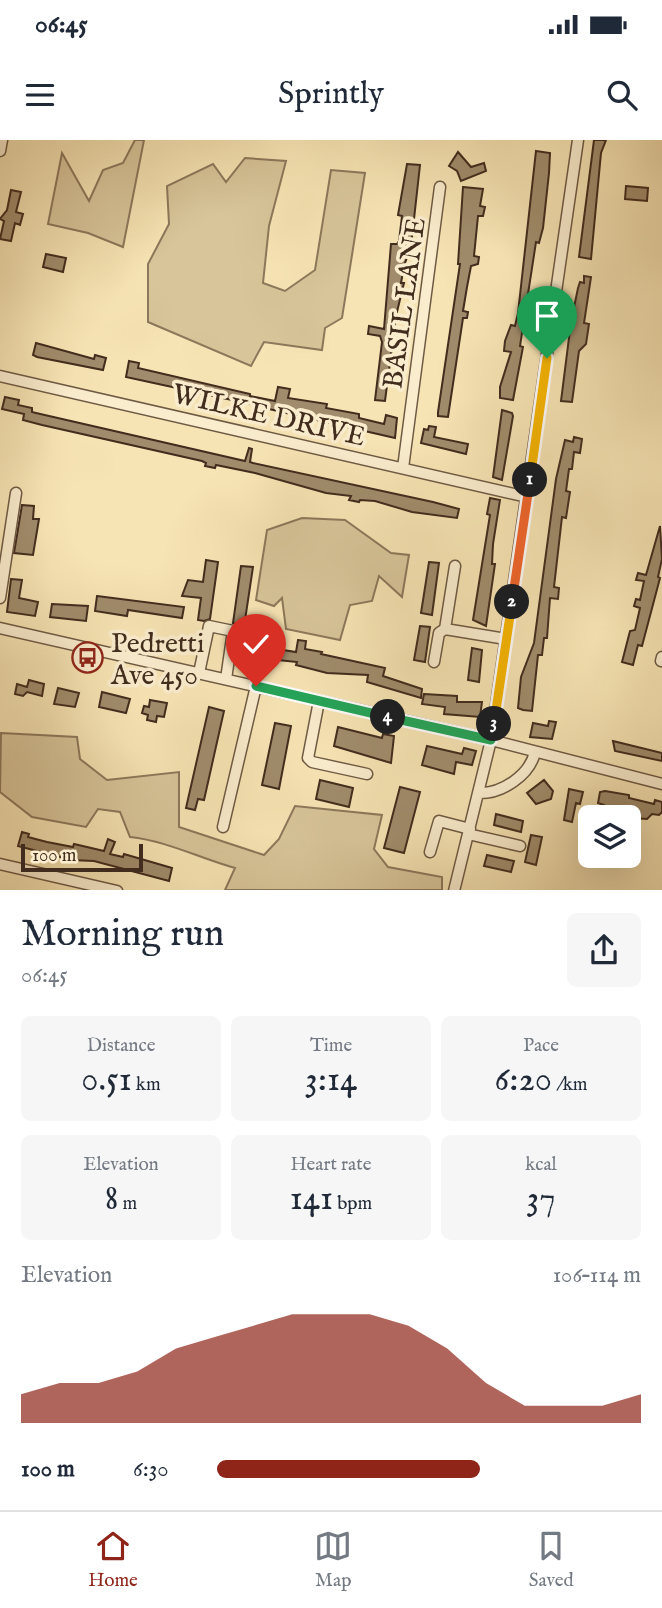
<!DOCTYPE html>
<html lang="en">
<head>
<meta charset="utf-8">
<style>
  body { margin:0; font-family:"IM FELL English",serif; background:#f6f6f7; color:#1f2937; height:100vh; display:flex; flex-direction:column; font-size:26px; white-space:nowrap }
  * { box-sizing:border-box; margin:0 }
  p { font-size:23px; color:#747a83 }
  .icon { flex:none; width:38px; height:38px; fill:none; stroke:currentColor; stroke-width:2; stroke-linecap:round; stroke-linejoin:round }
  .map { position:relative; height:750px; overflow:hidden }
  .details { display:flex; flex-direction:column; background:#fff; flex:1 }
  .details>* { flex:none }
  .controls { position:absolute; left:578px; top:665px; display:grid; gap:14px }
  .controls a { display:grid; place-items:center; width:63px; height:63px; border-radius:10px; background:#fff; box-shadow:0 7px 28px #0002; font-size:35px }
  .scale { position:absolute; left:21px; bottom:18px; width:122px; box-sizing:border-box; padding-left:7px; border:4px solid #412c1e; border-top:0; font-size:19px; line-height:24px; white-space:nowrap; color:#412c1e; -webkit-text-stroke:5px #faedce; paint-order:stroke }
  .pin { position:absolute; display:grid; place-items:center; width:60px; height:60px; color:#fff; margin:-72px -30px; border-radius:50% 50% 50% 0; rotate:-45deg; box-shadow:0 0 7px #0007 }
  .pin .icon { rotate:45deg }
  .km { position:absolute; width:35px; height:35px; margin:-18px; border-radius:50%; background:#222; color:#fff; font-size:19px; line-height:35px; text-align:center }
  .round { display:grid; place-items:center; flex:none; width:74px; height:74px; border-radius:10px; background:#f6f6f7 }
  .headline { display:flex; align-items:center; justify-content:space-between; height:119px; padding:0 21px }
  h1 { font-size:38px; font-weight:600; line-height:52px }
  .metrics { display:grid; grid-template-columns:repeat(3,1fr); gap:10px; height:119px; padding:7px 21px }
  .metrics div { display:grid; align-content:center; border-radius:10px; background:#f6f6f7; text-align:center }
  .metrics b { font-size:35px; font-weight:600 }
  .metrics small { font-size:19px; font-weight:400 }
  .metrics p { font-size:19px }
  .chart { height:196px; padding:14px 21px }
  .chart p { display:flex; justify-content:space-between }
  .chart svg { width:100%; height:126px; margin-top:7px; fill:#8f2418; opacity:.7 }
  ul { padding:0 21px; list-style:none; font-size:23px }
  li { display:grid; grid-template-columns:112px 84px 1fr; align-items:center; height:52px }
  li i { height:18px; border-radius:9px; background:#8f2418 }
  .status { display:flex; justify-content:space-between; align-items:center; height:49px; padding:0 35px; background:#fff; direction:ltr }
  .status svg { height:19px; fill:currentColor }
  header { display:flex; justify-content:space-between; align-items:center; height:91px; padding:0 21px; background:#fff; font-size:32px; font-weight:600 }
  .menu { display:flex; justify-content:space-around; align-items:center; height:98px; border-top:2px solid #e0e1e3; background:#fff; font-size:19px; color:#747a83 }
  .menu a { display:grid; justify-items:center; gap:4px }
  .menu .active { color:#8f2418 }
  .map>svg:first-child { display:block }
  .green { fill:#d8c59a; stroke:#8c785c; stroke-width:2 }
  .building { fill:#a08c6c; stroke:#412c1e; stroke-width:2 }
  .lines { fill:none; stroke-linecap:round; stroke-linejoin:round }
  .minor-casing { stroke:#6e5a44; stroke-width:13 }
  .minor { stroke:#faedce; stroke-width:10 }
  .split-1-casing { stroke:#fff; stroke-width:14 }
  .split-2-casing { stroke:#fff; stroke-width:14 }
  .split-3-casing { stroke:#fff; stroke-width:14 }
  .split-4-casing { stroke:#fff; stroke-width:14 }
  .split-5-casing { stroke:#fff; stroke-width:14 }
  .split-1 { stroke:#f5b400; stroke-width:9 }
  .split-2 { stroke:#f0652b; stroke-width:9 }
  .split-3 { stroke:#f5b400; stroke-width:9 }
  .split-4 { stroke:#22a559; stroke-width:9 }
  .split-5 { stroke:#22a559; stroke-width:9 }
  .labels { text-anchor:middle; stroke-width:7; stroke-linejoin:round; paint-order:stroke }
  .street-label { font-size:28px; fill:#412c1e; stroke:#faedce }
  .poi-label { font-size:28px; fill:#412c1e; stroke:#faedce; text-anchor:start }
</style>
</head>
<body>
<div class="status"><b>06:45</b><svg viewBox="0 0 49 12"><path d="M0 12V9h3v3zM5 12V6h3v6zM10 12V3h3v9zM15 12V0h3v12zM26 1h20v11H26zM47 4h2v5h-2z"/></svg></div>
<header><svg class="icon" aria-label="menu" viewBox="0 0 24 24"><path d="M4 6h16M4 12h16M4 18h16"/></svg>Sprintly<svg class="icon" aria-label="search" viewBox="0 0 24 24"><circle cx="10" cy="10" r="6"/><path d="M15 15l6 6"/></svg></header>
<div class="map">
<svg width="662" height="751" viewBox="0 0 662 751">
  <rect width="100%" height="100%" fill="#f7e4b4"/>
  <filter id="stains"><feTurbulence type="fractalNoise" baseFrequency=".00286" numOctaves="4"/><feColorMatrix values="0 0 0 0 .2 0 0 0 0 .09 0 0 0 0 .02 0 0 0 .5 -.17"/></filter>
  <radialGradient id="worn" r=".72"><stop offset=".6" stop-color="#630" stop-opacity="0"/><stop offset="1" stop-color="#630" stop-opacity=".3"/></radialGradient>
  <path class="green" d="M135,0h9l-21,107 -35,-14 -40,-9 14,-71 27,48 14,-31 20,-7z
    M245,18l41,3 -17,65 -6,57 22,8 30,-21 16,-100 34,3 -23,145 -17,10 -3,22 -58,-8 -13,24 -103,-44v-58l21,-40 -2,-38 46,-22 13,18z
    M302,378l43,2 46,33 18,2 -7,42 -23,-21 -7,25 -22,4 -10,35 -54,-11 -4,-31 -8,8 -18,-6 11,-70z
    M1,593l76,4 3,22 27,21 72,-8v55l85,28 15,-16 16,-33 87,9 -8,34 14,18 54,10v13h-217l10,-22c-36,-10 -68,-27 -105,-31l-10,-25 -22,-3 -12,18 -54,-10 -32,-25z"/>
  <path class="building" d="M594,0h12l-5,13 -10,106 -12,-2z
    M536,11l14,2 -1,20 -6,55 -4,15 -3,-1 -16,104 3,1 -10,53 -13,-2v-11l11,-35 -7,-1 1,-10 6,-16 4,1 3,-13z
    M458,12l13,15 13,-4 2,8 -25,10 -4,-10 -8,-5z
    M407,24l13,1 -9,81 -7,20 -3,17h3l-8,33 -11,85 -10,-1 7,-58 -2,-6 -12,-2 1,-8 15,3 7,-85h6l2,-3 3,-25 -4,-1z
    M626,46l22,2 -1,13 -22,-2z
    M463,47l20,2 -3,17 5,1 -2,9h-5l-4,40 5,1 -1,7 -7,2 -4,21 -4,24 5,1 -1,6h-4l-15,99 -10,-1v-4l22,-148h-2z
    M11,50l10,2 -5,20 7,2 -3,11 -5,-2 -4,18 -11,-2 4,-18 -4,-2 7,-9z
    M46,114l20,4 -3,14 -20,-5z
    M584,136l7,1 -7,46 5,1 -3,20 -7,7 -7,51 -11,-1 10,-79 7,-34 2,-6 4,1z
    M36,203l58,16 1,-4 11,3 -3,12 -66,-13 -4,-2z
    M129,221l10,2 -1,5 112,26v2l25,5 3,-14 12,2 -2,9 39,6 -1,4 33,6v4l25,6 2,-9 11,3 -2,20 -126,-29 -10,1 -4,-5 -129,-28z
    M5,257l14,3 -1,5 14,3v4l4,1 209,48 4,-13 3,1 -2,13 3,1 180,39 26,7 -2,9 -45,-6 -37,-11 -15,-1 -1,2 -10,-2 2,-4 -25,-3 -71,-20 -39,-8 -1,3 -10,-2 1,-3 -4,-2 -160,-36 -19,-5 1,-6 -22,-5z
    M502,270l10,3 1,3 -11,64 -9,-3z
    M429,286l7,1 -2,10 34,7 -2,10 -45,-11 3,-14 4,1z
    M574,297l8,2 -2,14 -6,-1 -2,17h-3l-3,22 4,1 -4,26 -4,-1 -8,70 5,1 -1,11 -8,-1 -3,40h-3l-2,17h-4l-6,56 -9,-1 -5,-2 3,-31 13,-34 22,-164 9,-39 8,2z
    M490,358l10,2 -7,44 -1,20h3l-9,62 -13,-6 17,-105 -3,-1z
    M22,365l12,1 -1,13h6l-6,36 -19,-2z
    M660,386l2,33 -4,18 2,1 -18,68 -4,-1 -5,20 -11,-3 8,-31 5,-1 5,-22 -6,-2 2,-7 4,1 4,-19 -8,-1 2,-7 8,2z
    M206,420l12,2 -8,57 -6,2 -6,-1 3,-22 -19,-2 6,-16 15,2z
    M429,422l10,1 -7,52 -11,-2z
    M241,426l12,1 -9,60 -11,-4z
    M11,439l11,1 -3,18 19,4 -3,14 -28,-4z
    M97,456l87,11 -2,11 -54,-8 -1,6 -32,-5z
    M52,464l36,2 -2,15 -36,-4z
    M420,486l10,1 -5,35 -11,-2z
    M298,500l8,1 -1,8 17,3 -1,2 64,14 -2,8 39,13 -1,9 -54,-16 1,-7 -41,-2 -31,-8 1,-3 -28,-3 1,-11 26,4z
    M472,508l10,2 -3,32 -11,-2z
    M29,540l15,4 -2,12 -15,-4 -4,4 -8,-2 2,-10 10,3z
    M58,548l21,5 -4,14 -21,-3z
    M102,552l28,7 -4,14 -27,-6z
    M424,554l33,2v6h25l-2,15 -36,-3 1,-7 -23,-3z
    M150,560l17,3 -3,14 -7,-1 -1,6 -9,-2 1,-5 -6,-2 2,-7 5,1z
    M209,567l15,4 -20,89 -6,-1 -3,11 -9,-2z
    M549,581l7,1 -4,17 -22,-2 3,-14 15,3z
    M275,583l16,3 -12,63 -17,-4z
    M338,587l44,11 1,-4 11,2 -3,27 -57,-17z
    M613,601l49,12v8l-47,-10z
    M427,606l35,8 2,-6 12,3 -4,14 -16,-3 -2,12 -32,-9z
    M320,640l33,8 -4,19 -33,-8z
    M544,640l9,11 -2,8 -15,5 -9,-11z
    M400,647l20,5 -16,61 -20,-5z
    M569,649l14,3 -3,12 -4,-1 -4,19 -8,-2z
    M605,651l24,4v3l25,6 1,-4 7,2v10l-3,3 -7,-1 -5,5 -28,-2 1,-2 -18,-3 2,-7 -6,-2 2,-11z
    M496,674l27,7 -2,11 -27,-7z
    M22,692l7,2 -1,3 19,5 26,5 1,-3 30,7 4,-12 7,3 -5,12 13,3 1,-3 48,14 -3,13 -75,-20 -23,-1 -53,-14z
    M531,695l11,2 -6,28 -11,-3z
    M487,715l27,6 -3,11 -27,-6z"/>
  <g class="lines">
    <defs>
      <path id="minor" d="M0,11l2,-11
        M0,236l527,121
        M403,328l37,-281
        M0,458l16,-105
        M0,488l491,112 171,44
        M445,489l61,10
        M661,521l1,-4
        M434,522l5,-29 6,-4 10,-63
        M199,533l10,-47 24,5 -7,48
        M319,561l-11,57 4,4 55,12
        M478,653c24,1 52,-18 57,-41
        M223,687l33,-141
        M468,694l52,12
        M430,712l9,-31 31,8
        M0,724l117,27
        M454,751l37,-151 87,-600"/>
    </defs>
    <use href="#minor" class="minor-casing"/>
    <use href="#minor" class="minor"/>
  </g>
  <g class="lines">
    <defs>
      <path id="split-1" d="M530,340l17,-122"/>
      <path id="split-2" d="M512,462l18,-122"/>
      <path id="split-3" d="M494,584l18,-122"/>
      <path id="split-4" d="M388,577l103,23 3,-16"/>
      <path id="split-5" d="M256,546l132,31"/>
    </defs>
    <use href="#split-1" class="split-1-casing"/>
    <use href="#split-2" class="split-2-casing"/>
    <use href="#split-3" class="split-3-casing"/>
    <use href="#split-4" class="split-4-casing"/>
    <use href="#split-5" class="split-5-casing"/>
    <use href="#split-1" class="split-1"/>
    <use href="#split-2" class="split-2"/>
    <use href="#split-3" class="split-3"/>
    <use href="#split-4" class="split-4"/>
    <use href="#split-5" class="split-5"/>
  </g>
  <defs>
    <symbol id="bus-ring" viewBox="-11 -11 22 22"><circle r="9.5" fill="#faedce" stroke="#8f2418" stroke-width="1.5"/><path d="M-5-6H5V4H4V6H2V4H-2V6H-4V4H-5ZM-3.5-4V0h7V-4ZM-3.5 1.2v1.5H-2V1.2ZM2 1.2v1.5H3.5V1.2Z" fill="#8f2418"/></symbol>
  </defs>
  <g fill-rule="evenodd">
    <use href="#bus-ring" x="70" y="500" width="35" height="35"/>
  </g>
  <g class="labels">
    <g class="street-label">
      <text transform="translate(403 163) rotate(-82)" y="10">BASIL LANE</text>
      <text transform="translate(269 274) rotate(13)" y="10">WILKE DRIVE</text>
    </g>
    <g class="poi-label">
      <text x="111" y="512">Pedretti<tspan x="111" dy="32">Ave 450</tspan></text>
    </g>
  </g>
  <rect width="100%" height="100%" filter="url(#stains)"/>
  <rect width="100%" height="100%" fill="url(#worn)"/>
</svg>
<div class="controls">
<a><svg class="icon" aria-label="layers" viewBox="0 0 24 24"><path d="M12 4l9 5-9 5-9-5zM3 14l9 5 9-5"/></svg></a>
</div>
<div class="scale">100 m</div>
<div class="pin" style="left:547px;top:218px;background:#1e9e55"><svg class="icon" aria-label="arrive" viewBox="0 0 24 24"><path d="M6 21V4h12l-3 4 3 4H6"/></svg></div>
<div class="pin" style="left:256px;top:546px;background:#d93025"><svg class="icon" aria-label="check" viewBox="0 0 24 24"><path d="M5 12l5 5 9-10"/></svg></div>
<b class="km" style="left:530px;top:340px">1</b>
<b class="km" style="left:512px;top:462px">2</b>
<b class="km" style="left:494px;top:584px">3</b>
<b class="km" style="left:388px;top:577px">4</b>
</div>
<section class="details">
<div class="headline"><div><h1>Morning run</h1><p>06:45</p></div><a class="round"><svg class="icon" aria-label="share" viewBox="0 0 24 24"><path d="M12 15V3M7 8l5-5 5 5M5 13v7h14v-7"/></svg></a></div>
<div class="metrics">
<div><p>Distance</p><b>0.51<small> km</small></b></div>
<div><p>Time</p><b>3:14</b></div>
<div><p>Pace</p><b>6:20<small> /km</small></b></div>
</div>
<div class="metrics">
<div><p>Elevation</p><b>8<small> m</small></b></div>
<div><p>Heart rate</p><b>141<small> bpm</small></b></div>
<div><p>kcal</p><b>37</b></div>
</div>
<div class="chart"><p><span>Elevation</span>106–114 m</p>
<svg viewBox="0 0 160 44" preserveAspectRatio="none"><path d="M0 44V34L10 30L20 30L30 26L40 18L50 14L60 10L70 6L80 6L90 6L100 10L110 18L120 30L130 38L140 38L150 38L160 34V44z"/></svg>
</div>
<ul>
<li><b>100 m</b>6:30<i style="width:62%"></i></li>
</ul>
</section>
<nav class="menu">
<a class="active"><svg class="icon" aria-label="home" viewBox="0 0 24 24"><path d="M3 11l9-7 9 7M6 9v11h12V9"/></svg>Home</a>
<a><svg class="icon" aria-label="map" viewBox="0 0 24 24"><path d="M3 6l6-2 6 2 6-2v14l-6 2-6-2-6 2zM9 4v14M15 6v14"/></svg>Map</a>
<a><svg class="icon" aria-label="saved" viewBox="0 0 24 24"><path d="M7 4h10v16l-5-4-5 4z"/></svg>Saved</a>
</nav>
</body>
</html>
